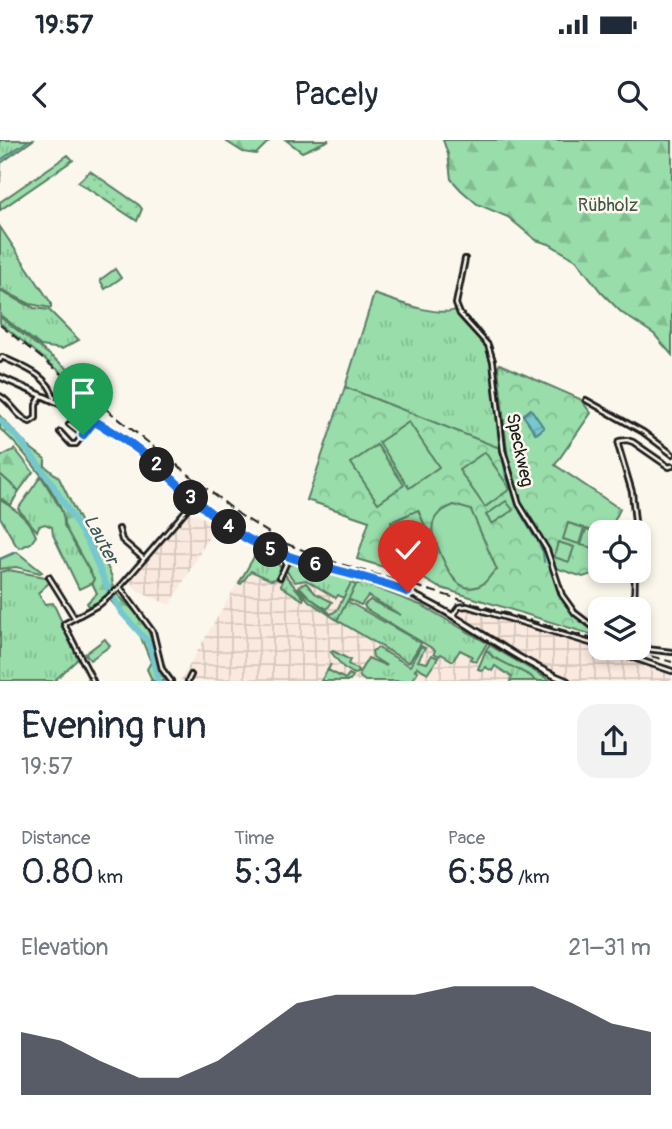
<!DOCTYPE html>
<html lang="en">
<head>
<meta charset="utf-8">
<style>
  body { margin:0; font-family:Pangolin,sans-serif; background:#f2f2f3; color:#1f2937; height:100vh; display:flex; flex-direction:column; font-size:26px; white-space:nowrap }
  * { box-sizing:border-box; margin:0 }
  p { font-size:23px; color:#747a83 }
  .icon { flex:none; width:38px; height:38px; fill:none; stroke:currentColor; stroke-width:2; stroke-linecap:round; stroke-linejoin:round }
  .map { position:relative; height:541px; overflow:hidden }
  .panel { display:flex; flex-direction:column; background:#fff; flex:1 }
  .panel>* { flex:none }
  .tools { position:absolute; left:588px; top:380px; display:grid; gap:14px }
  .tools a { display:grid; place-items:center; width:63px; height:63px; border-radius:14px; background:#fff; box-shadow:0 4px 10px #0003; font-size:35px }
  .pin { position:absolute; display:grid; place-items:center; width:60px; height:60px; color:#fff; margin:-72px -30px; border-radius:50% 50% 50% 0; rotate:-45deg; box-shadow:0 0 7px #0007 }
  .pin .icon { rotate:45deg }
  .km { position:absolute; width:35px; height:35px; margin:-18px; border-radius:50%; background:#222; color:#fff; font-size:19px; line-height:35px; text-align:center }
  .round { display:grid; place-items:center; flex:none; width:74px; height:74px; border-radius:21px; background:#f2f2f3 }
  .headline { display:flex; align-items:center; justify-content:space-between; height:119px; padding:0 21px }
  h1 { font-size:38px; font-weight:600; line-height:52px }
  .metrics { display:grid; grid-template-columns:repeat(3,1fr); gap:10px; height:119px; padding:7px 21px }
  .metrics div { display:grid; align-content:center }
  .metrics b { font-size:35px; font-weight:600 }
  .metrics small { font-size:19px; font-weight:400 }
  .metrics p { font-size:19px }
  .chart { height:196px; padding:14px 21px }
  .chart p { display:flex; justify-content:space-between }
  .chart svg { width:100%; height:126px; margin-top:7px; fill:#111827; opacity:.7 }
  .status { display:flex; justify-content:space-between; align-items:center; height:49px; padding:0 35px; background:#fff; direction:ltr }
  .status svg { height:19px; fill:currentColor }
  header { display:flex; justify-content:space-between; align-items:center; height:91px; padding:0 21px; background:#fff; font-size:32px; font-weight:600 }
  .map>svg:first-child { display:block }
  .industrial { fill:url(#industrial-grid) }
  .grass { fill:url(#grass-tufts); stroke:#5a7c63; stroke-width:2 }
  .forest { fill:url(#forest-firs); stroke:#5a7c63; stroke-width:2 }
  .park { fill:url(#park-crowns); stroke:#5a7c63; stroke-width:2 }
  .garden { fill:url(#garden-dots); stroke:#5a7c63; stroke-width:2 }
  .pitch { fill:#98ddaa; stroke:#5a7c63; stroke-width:2 }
  .water { fill:url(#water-waves); stroke:#528387; stroke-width:2 }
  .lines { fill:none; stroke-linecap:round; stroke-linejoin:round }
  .stream { stroke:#528387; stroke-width:2 }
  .river { stroke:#76c7cf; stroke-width:6 }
  .street-casing { stroke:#1c1c1c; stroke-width:8 }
  .secondary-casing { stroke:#1c1c1c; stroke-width:9 }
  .street { stroke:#fbf7ec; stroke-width:2.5 }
  .secondary { stroke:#fbf7ec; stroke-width:3.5 }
  .rail { stroke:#1c1c1c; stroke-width:2; stroke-dasharray:10 5; stroke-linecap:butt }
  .route-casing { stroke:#fff; stroke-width:14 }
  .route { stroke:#1a73e8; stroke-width:9 }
  .labels { text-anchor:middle; stroke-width:5; stroke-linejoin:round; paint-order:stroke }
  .park-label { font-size:18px; fill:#415647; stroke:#fbf7ec }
  .street-label { font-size:18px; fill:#1c1c1c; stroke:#fbf7ec }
  .water-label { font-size:19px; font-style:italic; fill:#3c585b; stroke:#fbf7ec }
</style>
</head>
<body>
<div class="status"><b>19:57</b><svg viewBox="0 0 49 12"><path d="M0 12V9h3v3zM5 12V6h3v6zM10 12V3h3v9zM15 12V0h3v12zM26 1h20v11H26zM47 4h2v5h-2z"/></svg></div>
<header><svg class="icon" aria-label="back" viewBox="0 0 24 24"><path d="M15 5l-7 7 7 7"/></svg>Pacely<svg class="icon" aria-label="search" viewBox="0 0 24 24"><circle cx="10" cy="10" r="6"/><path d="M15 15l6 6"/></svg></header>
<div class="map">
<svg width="672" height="541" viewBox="0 0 672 541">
  <defs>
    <pattern id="industrial-grid" width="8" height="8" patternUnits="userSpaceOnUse" patternTransform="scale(1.75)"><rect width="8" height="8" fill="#fae9de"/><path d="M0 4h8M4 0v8" fill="none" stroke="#d6c7be"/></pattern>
    <pattern id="grass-tufts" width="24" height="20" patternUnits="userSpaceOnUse" patternTransform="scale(1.75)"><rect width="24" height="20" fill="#98ddaa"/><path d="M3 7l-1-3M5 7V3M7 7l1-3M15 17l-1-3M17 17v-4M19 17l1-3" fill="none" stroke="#82bd92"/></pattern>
    <pattern id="forest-firs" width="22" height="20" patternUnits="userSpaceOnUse" patternTransform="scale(1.75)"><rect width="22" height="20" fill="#98ddaa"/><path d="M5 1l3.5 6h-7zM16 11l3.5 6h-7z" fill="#82bd92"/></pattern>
    <pattern id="park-crowns" width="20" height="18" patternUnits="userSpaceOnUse" patternTransform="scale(1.75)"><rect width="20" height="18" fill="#98ddaa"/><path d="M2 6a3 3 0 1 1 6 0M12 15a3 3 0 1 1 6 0" fill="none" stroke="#82bd92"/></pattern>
    <pattern id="garden-dots" width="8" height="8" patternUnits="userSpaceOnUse" patternTransform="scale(1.75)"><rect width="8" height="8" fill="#98ddaa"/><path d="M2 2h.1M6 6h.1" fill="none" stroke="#82bd92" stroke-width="1.8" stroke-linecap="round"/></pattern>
    <pattern id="water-waves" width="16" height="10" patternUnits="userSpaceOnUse" patternTransform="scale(1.75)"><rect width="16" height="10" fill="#76c7cf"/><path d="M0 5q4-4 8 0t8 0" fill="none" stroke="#66aab1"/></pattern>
  </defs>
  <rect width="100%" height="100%" fill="#fbf7ec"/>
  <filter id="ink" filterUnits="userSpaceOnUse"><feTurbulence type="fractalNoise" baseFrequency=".0143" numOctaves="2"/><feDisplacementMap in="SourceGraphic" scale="14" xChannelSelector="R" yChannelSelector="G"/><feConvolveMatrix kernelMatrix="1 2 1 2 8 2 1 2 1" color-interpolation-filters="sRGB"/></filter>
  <g filter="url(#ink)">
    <path class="industrial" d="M188,372l19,7 9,6 -46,80 -31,-13 -10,-12z
      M258,408l49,23 48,12 91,36 10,-14 17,-1 127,40v4h13l59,18v15h-492z"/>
    <path class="grass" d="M0,0h33l-32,23 -1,20z
      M68,15l5,5 -73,50v-8z
      M0,87l51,76v5l-21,-4 -30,-15z
      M0,151l34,17 15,2 30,30 -17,9 -21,-3 -41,-31z
      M374,154c18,6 67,25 83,15l31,36 5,16 10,89 -158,-63z
      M0,177l72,55 1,5 -5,1 -68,-55z
      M0,334l19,17 -8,14 -11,-7z
      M41,336l24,40 -1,9 30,54 -2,4 -13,6 -26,-54 -1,-8 -7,-3 -6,2 -2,5 -19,-22z
      M0,360c15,9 29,19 36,36l-5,7 -11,5 -4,-3 -16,-28z
      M258,410l15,7 8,11 -5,11 -5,1 -20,-9 -10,13 -2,-1z
      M17,412l25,20 -2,1 -24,-6 -16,2v-10z
      M295,424l63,17v3l5,-1 60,23 64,37 -11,19 -6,-3 2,-3 -12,-6 -7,11 -12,-7 -2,2 -5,-3 1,-3 -69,-41 -2,-4 6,-5 31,15 -33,-19 -7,9 -13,-6 7,-14 -4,-1 -7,14 -6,-3 -2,3 -30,-18 -11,2 -9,-12 2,-5z
      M9,430l36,7 5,5 -12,11 7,11 8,-1 26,55 -25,23h-54v-109z
      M285,435l19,23 -1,2 -22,-14 1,-9z
      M306,443l9,10 17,9 -5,7 -16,-10 -12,-13z
      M347,461l74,42 -11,18 -2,1 -71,-42z
      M421,506l4,2 -7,13 9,2 5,-8 6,3 -10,15 -11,-6 -2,3 3,1 -6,10h-47l-5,-4 -1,-4 9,-15 19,8 -14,-9 -1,-6 6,-3 32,18z
      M486,510l7,7 38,19 4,5h-25l2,-4 -17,-11 -3,5 -7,-4 -2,4 -5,-2z
      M333,511l17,9 -2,4 10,6 -1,3 -3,1 -11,-7 -12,-15z
      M331,524l-3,6 17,9 4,-5 4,2 -3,5h-29z"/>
    <path class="forest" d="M224,0h46l-14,14 -13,-2z
      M286,0h43l-27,12z
      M443,0h229v215l-18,-21 -32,-21 -21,-21 -25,-32 -27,-16 -13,-4 -28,-23 -31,-13 -16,-14 -10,-11 -3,-25z
      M0,276l28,30 17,13v7l14,12 24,49 24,39 5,11 1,13 25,25 10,15 17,51h-15l2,-1 -5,-11 4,-7 -11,-27 -33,-39 -17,12 -3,-5 10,-10 -5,-10 2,-4 -30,-54c2,-25 -45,-80 -64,-96z
      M15,309l18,23 -14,19 -19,-17v-17z
      M351,443l5,2 -19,35 -28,-19 -12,-14 34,27 6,-4z
      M489,505l62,36h-16l-4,-5 -38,-19 -7,-7z"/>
    <path class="park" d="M500,224l80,35 11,14 -36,52 65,44 -11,23h-9v18l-3,6 3,5 -5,12 -12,4 -33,-11c11,36 18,47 49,68l-3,2 -158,-49 -14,-8 -67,-20 12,-38 -62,-21 38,-113 162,64 -9,-84z"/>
    <path class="garden" d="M90,31l49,34 3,4 -5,12 -59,-39z"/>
    <path class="pitch" d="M115,129l6,9 -16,11 -5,-9z
      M409,282l30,45 -30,21 -30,-46z
      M377,305l27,40 -26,18 -27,-40z
      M485,312l25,37 -25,18 -26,-37z
      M506,361l7,9 -21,14 -6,-9z
      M454,365l17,5 26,60c-7,3 -8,11 -16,15 -28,15 -40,-32 -48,-50 -3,-17 6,-24 21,-30z
      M418,370l19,43 -27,12 -19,-43z
      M568,383l16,5 -5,16 -16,-5z
      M586,389l14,4 -3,16 -16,-4z
      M558,402l16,5 -5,15 -15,-5z
      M105,499l5,7 -20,14 -5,-6z"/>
    <path class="water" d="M531,269l13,19 -8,6 -13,-19z"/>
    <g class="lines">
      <path class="stream" d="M2,19l27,-19
        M464,174l8,8
        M474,184l3,4
        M479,189l5,7
        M485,198l4,6
        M490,206l2,4
        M493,212l1,5
        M502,312l4,25 7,14
        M513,354l7,18 15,26
        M538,402l5,10 1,10
        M0,419l15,-7"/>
      <path class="river" d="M0,280l21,21 29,39 39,65 20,46 13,22 27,30 9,38"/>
      <defs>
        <path id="street" d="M465,119l-9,45 4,10 28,31 5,16 10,89 16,54 28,46 15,45 13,18 25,19
          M0,220l2,-3c19,9 47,18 52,41
          M0,256c12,6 16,21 30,26l6,-4v-13l5,-9
          M586,260l57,32 29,22
          M69,284l14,11
          M60,292l11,12h5l18,-23
          M119,389l3,11 22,19
          M636,392l-4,-40 -14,-47 1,-4 8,-1 6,2 36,25 3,-1
          M49,437l25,40
          M280,437l9,-20
          M120,447l33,45 9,37 9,12
          M634,469l1,-39
          M453,475l6,-8 8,-1 133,40
          M604,508l68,23
          M638,508l34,4
          M93,541l-29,-57 36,-20 20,-17 74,-86
          M188,541l3,-6"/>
        <path id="secondary" d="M0,237c47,21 96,40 137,71 38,30 68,67 111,91 51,27 109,31 161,54 55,24 102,66 158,88"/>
      </defs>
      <use href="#street" class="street-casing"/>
      <use href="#secondary" class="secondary-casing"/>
      <use href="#street" class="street"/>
      <use href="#secondary" class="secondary"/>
      <path class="rail" d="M0,185l240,190 47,29 47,18 266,79
        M622,508l50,14"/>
    </g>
  </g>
  <g class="lines" filter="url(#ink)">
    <defs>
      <path id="route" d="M83,295l11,-14c16,9 31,18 45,29 36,29 66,64 107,88 51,28 109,33 162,54"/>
    </defs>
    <use href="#route" class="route-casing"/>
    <use href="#route" class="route"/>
  </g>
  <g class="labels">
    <g class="park-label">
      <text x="608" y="71">Rübholz</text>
    </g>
    <g class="street-label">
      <text transform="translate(520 310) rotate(78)" y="6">Speckweg</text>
    </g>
    <g class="water-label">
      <text transform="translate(102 399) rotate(62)" y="7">Lauter</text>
    </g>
  </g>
</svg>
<div class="tools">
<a><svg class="icon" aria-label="locate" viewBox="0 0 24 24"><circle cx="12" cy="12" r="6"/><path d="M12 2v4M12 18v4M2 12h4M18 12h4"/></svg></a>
<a><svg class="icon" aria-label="layers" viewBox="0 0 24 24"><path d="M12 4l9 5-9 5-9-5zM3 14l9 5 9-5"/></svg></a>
</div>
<div class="pin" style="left:83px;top:295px;background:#1e9e55"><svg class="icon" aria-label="arrive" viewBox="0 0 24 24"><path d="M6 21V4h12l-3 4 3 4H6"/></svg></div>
<div class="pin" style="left:408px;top:452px;background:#d93025"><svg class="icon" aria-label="check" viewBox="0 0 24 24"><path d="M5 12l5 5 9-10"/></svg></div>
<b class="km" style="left:157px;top:325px">2</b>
<b class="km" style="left:191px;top:358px">3</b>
<b class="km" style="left:229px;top:387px">4</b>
<b class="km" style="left:271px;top:410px">5</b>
<b class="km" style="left:316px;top:425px">6</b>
</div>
<section class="panel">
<div class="headline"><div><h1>Evening run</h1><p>19:57</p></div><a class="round"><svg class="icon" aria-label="share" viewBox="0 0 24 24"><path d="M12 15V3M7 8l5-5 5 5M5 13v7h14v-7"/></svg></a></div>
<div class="metrics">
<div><p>Distance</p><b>0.80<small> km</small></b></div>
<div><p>Time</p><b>5:34</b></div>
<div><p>Pace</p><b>6:58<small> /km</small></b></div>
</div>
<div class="chart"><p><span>Elevation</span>21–31 m</p>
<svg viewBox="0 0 160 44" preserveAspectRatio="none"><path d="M0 44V22L10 25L20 32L30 38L40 38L50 32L60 22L70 12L80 9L90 9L100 9L110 6L120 6L130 6L140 12L150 19L160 22V44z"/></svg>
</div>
</section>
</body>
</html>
